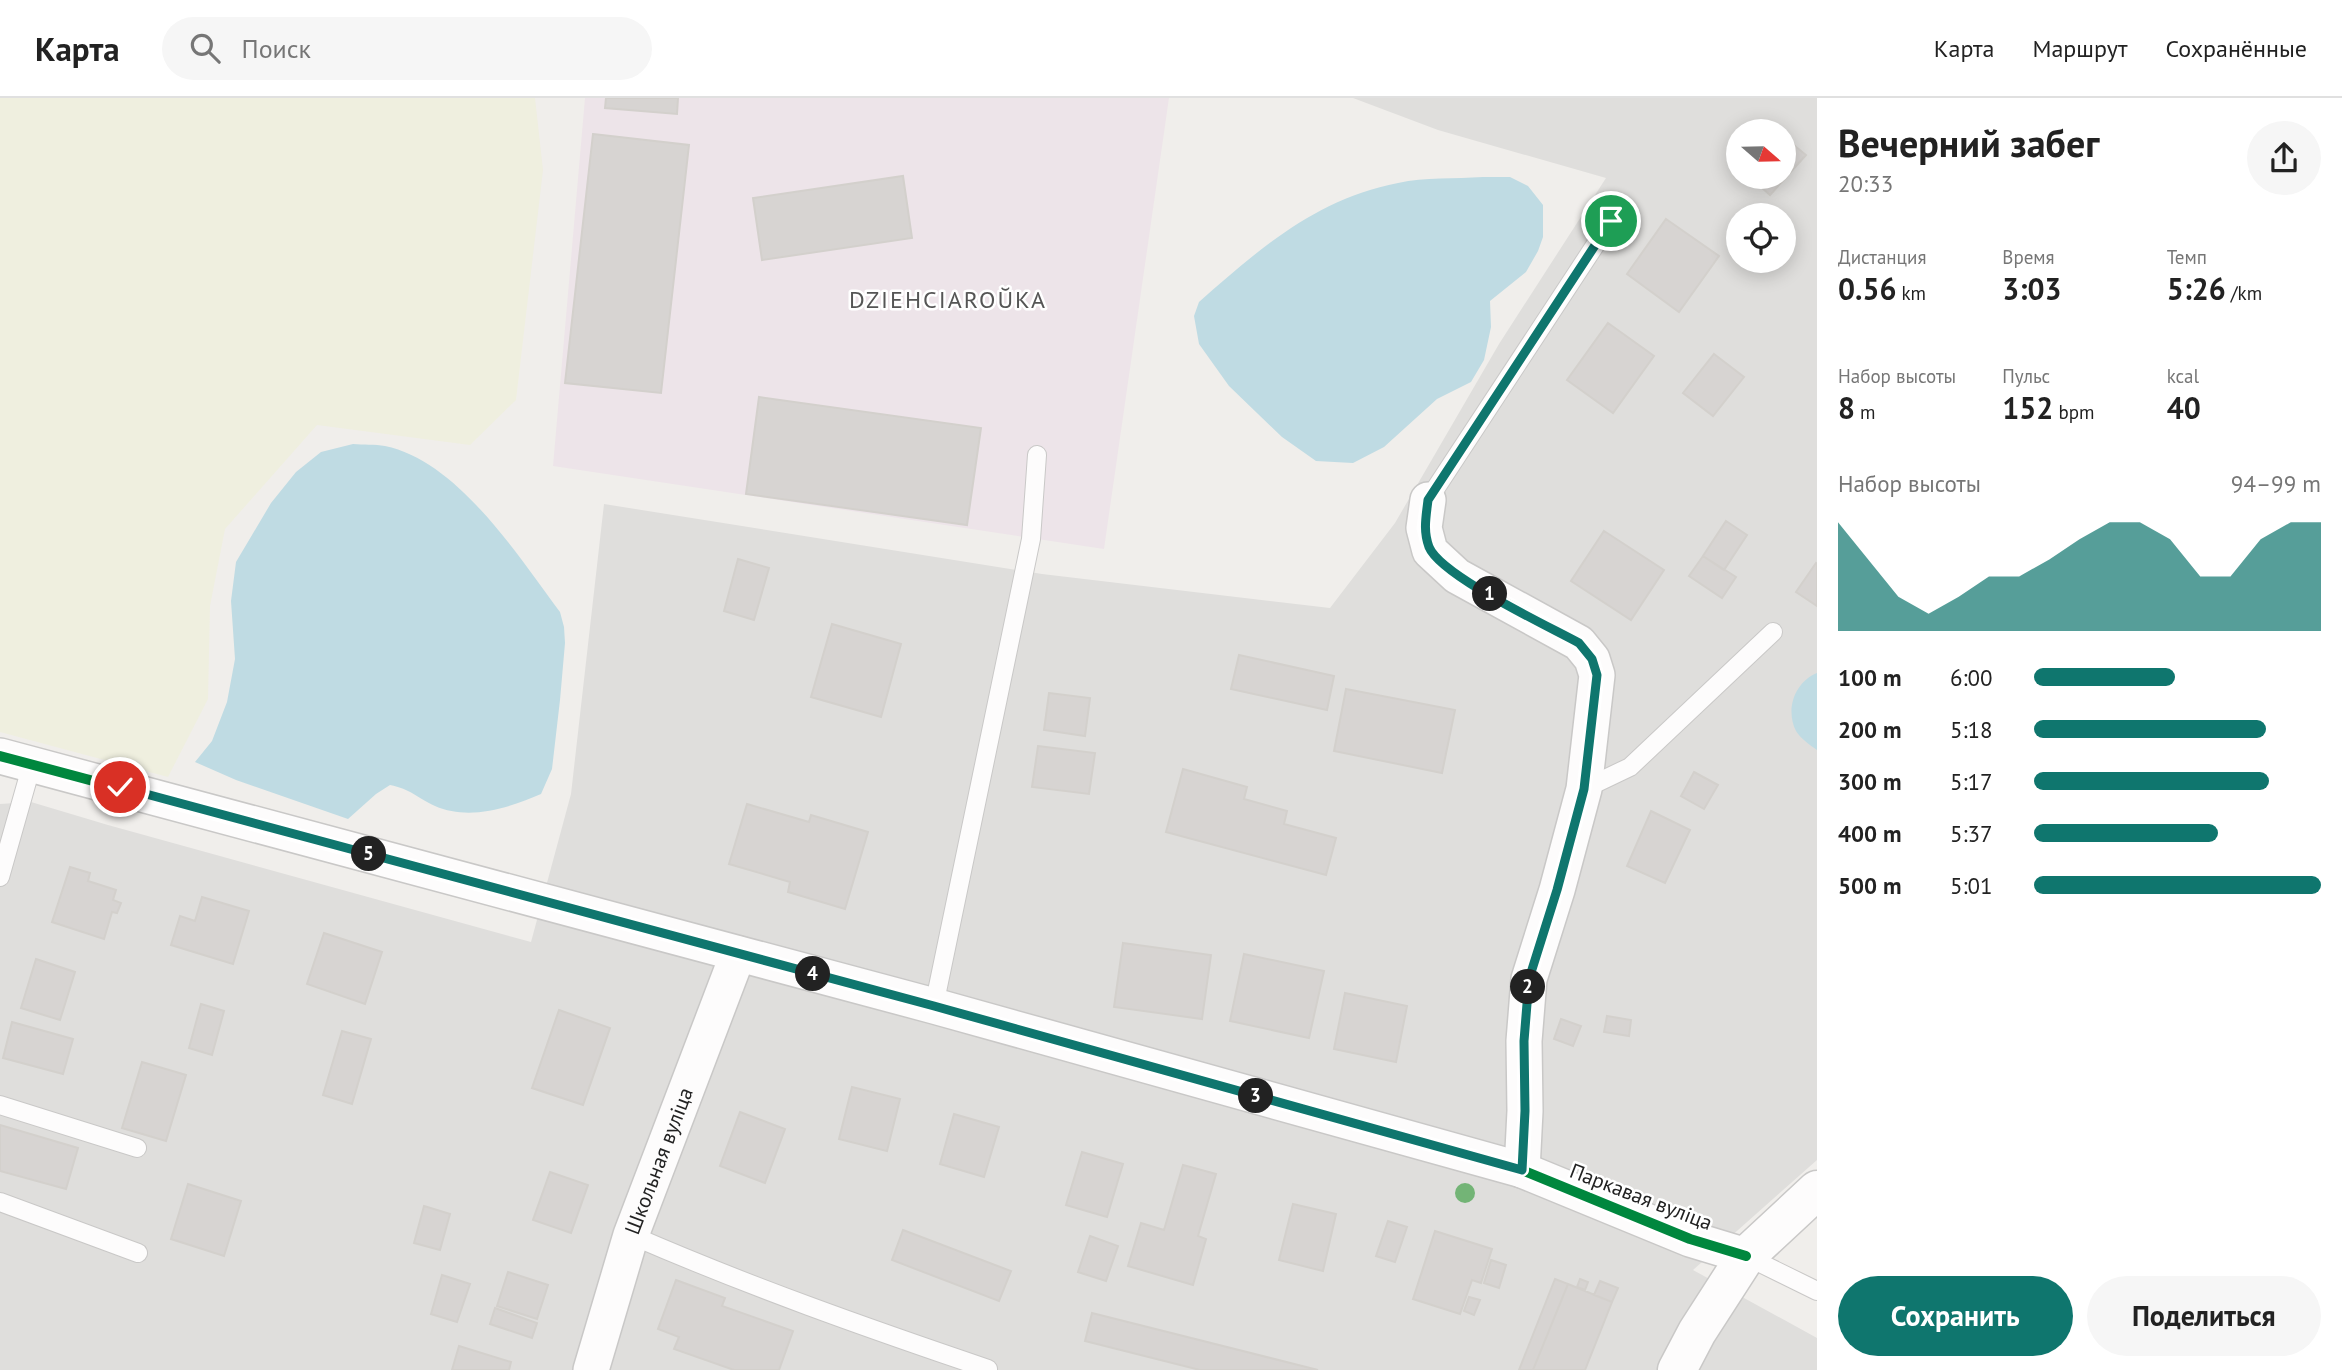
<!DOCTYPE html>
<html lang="ru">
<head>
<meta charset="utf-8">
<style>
  body { margin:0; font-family:"PT Sans",sans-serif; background:#f6f6f6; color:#222; height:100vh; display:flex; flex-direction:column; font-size:26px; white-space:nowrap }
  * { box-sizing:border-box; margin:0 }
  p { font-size:23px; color:#767676 }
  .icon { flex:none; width:38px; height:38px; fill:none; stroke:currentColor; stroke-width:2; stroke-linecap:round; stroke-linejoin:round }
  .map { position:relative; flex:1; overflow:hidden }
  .details { display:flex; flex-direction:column; background:#fff; width:525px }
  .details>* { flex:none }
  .needle { width:46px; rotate:110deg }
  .buttons { position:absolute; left:1726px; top:21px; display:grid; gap:14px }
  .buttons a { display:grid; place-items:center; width:70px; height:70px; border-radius:50%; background:#fff; box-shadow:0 4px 18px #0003; font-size:35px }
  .pin { position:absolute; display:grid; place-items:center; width:60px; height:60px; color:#fff; margin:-30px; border:4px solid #fff; border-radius:50%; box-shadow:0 2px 7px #0007 }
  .km { position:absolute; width:35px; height:35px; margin:-18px; border-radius:50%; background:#222; color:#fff; font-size:19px; line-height:35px; text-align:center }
  .round { display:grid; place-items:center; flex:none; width:74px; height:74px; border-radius:37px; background:#f6f6f6 }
  .summary { display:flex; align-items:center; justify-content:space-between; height:119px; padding:0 21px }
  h1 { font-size:38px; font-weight:700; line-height:52px }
  .metrics { display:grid; grid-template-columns:repeat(3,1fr); gap:10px; height:119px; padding:7px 21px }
  .metrics div { display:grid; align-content:center }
  .metrics b { font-size:30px; font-weight:700 }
  .metrics small { font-size:19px; font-weight:400 }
  .metrics p { font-size:19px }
  .chart { height:196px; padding:14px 21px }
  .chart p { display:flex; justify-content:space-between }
  .chart svg { width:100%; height:126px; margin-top:7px; fill:#0f766e; opacity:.7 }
  .primary-button { display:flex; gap:14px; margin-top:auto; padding:14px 21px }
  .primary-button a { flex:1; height:80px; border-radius:42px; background:#0f766e; color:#fff; font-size:28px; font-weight:700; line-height:80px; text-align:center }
  .primary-button a+a { background:#f6f6f6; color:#222 }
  ul { padding:0 21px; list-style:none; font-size:23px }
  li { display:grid; grid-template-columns:112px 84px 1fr; align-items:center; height:52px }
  li i { height:18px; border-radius:9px; background:#0f766e }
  header { display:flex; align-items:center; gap:42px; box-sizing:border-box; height:98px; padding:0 35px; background:#fff; border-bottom:2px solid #e0e0e0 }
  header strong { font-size:33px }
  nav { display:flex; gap:38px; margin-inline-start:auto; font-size:24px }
  .search { width:490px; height:63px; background:#f6f6f6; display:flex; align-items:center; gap:18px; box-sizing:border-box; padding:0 24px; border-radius:38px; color:#767676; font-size:26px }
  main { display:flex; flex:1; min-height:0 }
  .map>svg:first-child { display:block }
  .residential { fill:#dfdedc; fill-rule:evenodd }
  .industrial { fill:#ede4e9 }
  .farmland { fill:#efefdf }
  .water { fill:#bfdbe3 }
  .building { fill:#d7d4d2; stroke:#d3d0cc; stroke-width:2 }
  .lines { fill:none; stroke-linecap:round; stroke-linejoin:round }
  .service-casing { stroke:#c9c8c7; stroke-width:20 }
  .minor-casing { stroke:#c9c8c7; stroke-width:38 }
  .tertiary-casing { stroke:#c9c8c7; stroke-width:41 }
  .service { stroke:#fdfcfc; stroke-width:18 }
  .minor { stroke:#fdfcfc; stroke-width:35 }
  .tertiary { stroke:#fdfcfc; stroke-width:38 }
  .cycleway-casing { stroke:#fff; stroke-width:15 }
  .cycleway { stroke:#00873e; stroke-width:10 }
  .tree { fill:#73b476 }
  .route-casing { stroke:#fff; stroke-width:14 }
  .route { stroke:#0f766e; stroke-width:9 }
  .labels { text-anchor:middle; stroke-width:5; stroke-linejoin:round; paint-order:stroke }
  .street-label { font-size:21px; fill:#222; stroke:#fff }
  .quarter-label { font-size:24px; letter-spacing:2px; fill:#555; stroke:#fff }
</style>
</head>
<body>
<header>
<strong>Карта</strong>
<div class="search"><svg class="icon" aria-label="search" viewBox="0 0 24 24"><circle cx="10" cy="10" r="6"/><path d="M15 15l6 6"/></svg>Поиск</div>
<nav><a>Карта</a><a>Маршрут</a><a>Сохранённые</a></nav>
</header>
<main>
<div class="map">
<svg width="1817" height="1272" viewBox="0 0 1817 1272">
  <rect width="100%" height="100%" fill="#f0eeeb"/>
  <path class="residential" d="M1353,0h464v1062l-124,110 124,68v32h-1817v-566l31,-2 77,23 423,117 40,-148 33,-290 438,70 288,34 65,-85 104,-179 107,-166 -168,-48zM1738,33h45v46h-45zM1738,117h45v46h-45z"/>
  <path class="industrial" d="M585,0h584l-65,451 -551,-83z"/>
  <path class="farmland" d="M0,0h535l8,72 -27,230 -46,45 -153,-20 -92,104 -15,77 -2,93 -40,78 -168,-45z"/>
  <path class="water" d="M1483,79h27l18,9 15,19v32l-5,14 -12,21 -36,29 1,26 -7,33 -13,22 -34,17 -53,48 -31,16 -37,-2 -34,-24 -53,-51 -30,-42 -5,-28 5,-14c60,-53 117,-103 199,-119 27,-6 57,-4 85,-6z
    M353,346c10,1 22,0 32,2 73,15 133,110 175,166l4,15 1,16 -5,57 -8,69 -11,25c-32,14 -72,27 -106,12 -17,-8 -25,-17 -45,-21l-14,9 -28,25 -112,-39 -41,-18 17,-21 15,-39 8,-43 -4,-58 5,-39 35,-59 25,-31 25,-20z
    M1817,575v77c-7,-5 -17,-12 -21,-19 -11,-22 -1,-49 21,-58z"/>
  <path class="building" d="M606,0h72l-1,16 -72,-6z
    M593,36l96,11 -28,248 -96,-10z
    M1783,38l23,19 -36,40 -20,-18h33z
    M903,78l9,62 -150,22 -9,-62z
    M1666,121l53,37 -40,56 -52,-38z
    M1608,225l46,33 -41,57 -46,-33z
    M1714,256l30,23 -31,39 -30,-23z
    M759,299l222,31 -14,97 -221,-31z
    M1726,423l21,14 -23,35 -21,-14z
    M1604,433l60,39 -33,50 -60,-39z
    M1703,458l33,21 -14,21 -33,-22z
    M738,461l31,9 -15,52 -30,-9z
    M1816,465l1,1v42l-21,-14z
    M832,526l69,20 -20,73 -70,-20z
    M1239,557l95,21 -7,34 -96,-21z
    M1346,591l109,21 -13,63 -108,-22z
    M1049,595l41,5 -5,38 -41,-6z
    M1038,648l57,7 -6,41 -57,-7z
    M1183,671l64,18 -3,12 43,12 -3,13 52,14 -10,37 -160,-43z
    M1694,674l24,13 -14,24 -23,-13z
    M747,706l62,18 2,-7 57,17 -23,77 -57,-17 2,-10 -61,-18z
    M1651,713l39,19 -25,53 -38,-17z
    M70,769l20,6 -2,8 28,9 -3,10 8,3 -4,10 -5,-1 -8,27 -52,-17z
    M202,799l47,14 -16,53 -62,-19 9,-29 15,5z
    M324,835l58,19 -17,52 -58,-20z
    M1123,845l88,12 -9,64 -88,-12z
    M1244,856l80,17 -15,67 -79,-17z
    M36,861l39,13 -15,48 -39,-12z
    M1345,895l62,13 -11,56 -62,-13z
    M201,906l23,7 -12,44 -23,-7z
    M559,912l51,18 -27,77 -51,-17z
    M1607,918l24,4 -2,16 -25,-4z
    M1561,921l20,7 -8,20 -19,-7z
    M12,924l61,17 -10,35 -60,-16z
    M342,933l29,8 -19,65 -29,-9z
    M142,964l44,13 -20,66 -44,-13z
    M852,989l48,12 -13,52 -48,-12z
    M740,1014l45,17 -20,54 -45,-17z
    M954,1016l45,13 -15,50 -44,-13z
    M0,1027l78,23 -12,41 -66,-18z
    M1082,1054l41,12 -16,53 -41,-12z
    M1183,1067l33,9 -18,62 8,3 -13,46 -65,-19 13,-43 23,7z
    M550,1074l38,13 -17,48 -38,-13z
    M188,1086l53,17 -17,55 -53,-17z
    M1293,1106l43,10 -13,57 -44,-11z
    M424,1108l26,8 -10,36 -26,-7z
    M1388,1123l19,6 -12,35 -19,-6z
    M903,1132l108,41 -12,30 -107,-41z
    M1435,1133l57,18 -11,34 -9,-3 -12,34 -47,-15z
    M1090,1138l28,10 -12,35 -28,-9z
    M1491,1162l15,5 -7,23 -15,-5z
    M508,1174l40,13 -11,34 -40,-13z
    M442,1177l28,9 -13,38 -26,-8z
    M1555,1181l13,5 -35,86h-14z
    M1580,1181l8,3 -3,8 -8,-3z
    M676,1182l49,18 -3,8 71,25 -14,39h-45l-60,-21 5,-12 -21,-8z
    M1600,1183l18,7 -6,14 -18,-7z
    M1568,1186l44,18 -27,68h-52z
    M1469,1199l11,3 -6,15 -10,-4z
    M495,1210l42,15 -5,15 -42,-14z
    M1092,1215l226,57h-118l-115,-29z
    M459,1248l52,16 -2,8h-57z"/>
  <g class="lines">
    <defs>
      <path id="service" d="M1428,402l183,-279
        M1584,691l46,-22 143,-135
        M0,779l32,-113
        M934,908l97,-467 6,-84
        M0,1007l137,43
        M0,1104l138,51
        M631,1137c117,51 236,93 357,134
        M1746,1158l71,35"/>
      <g id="minor">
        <path d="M1428,402l-4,28 6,23 27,25 122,67 13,16 5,16 -13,114 -27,101 -28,89 -5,62 1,70 -3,59"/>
        <path d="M0,658l934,250 588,164 168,69 56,17"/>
        <path id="s1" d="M591,1272l40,-135 107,-281"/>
      </g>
      <path id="tertiary" d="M1677,1272l20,-38 49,-76 71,-66"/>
    </defs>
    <use href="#service" class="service-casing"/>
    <use href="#minor" class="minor-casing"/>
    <use href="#tertiary" class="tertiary-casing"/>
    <use href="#service" class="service"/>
    <use href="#minor" class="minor"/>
    <use href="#tertiary" class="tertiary"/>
    <defs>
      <path id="cycleway" d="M1428,402l-4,28 6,23 27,25 122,67 13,16 5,16 -13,114 -27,101 -28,89 -5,62 1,70 -3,59
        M0,658l934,250 588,164 168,69 56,17"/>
    </defs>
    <use href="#cycleway" class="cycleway-casing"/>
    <use href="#cycleway" class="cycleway"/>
  </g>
  <circle class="tree" cx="1465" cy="1095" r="10"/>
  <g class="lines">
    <defs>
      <path id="route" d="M120,689l814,219 588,164 3,-59 -1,-70 5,-62 28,-89 27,-101 13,-114 -5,-16 -13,-16c-31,-17 -138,-67 -150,-96 -6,-16 -3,-30 -1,-47l183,-279"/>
    </defs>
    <use href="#route" class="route-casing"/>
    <use href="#route" class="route"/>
  </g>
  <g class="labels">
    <g class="street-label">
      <text dy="7" stroke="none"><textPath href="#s1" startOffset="220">Школьная вуліца</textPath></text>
      <text transform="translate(1641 1099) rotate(21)" y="7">Паркавая вуліца</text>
    </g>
    <g class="quarter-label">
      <text x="948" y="210">DZIEHCIAROŬKA</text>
    </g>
  </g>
</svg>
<div class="buttons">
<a><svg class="needle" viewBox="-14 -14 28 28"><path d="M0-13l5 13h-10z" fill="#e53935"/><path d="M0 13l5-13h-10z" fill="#767676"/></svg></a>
<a><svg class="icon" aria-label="locate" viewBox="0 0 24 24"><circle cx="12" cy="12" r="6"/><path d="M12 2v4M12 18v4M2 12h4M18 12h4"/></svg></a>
</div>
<div class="pin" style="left:1611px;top:123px;background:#1e9e55"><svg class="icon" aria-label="arrive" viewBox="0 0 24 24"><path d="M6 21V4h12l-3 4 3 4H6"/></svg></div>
<div class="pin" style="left:120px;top:689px;background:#d93025"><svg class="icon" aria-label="check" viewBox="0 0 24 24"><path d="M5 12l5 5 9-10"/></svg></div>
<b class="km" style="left:1490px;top:496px">1</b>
<b class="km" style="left:1528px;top:889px">2</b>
<b class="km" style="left:1256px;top:998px">3</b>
<b class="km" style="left:813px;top:876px">4</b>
<b class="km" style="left:369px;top:756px">5</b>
</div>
<section class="details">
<div class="summary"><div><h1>Вечерний забег</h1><p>20:33</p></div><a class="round"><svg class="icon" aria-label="share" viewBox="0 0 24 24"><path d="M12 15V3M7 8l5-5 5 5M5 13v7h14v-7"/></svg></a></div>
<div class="metrics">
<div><p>Дистанция</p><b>0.56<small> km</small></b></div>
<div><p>Время</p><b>3:03</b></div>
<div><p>Темп</p><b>5:26<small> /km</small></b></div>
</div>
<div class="metrics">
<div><p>Набор высоты</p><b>8<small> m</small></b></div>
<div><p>Пульс</p><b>152<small> bpm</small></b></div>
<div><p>kcal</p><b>40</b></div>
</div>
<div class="chart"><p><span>Набор высоты</span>94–99 m</p>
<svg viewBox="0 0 160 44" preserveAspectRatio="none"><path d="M0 44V6L10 19L20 32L30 38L40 32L50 25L60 25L70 19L80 12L90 6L100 6L110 12L120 25L130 25L140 12L150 6L160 6V44z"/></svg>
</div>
<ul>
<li><b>100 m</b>6:00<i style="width:49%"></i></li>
<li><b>200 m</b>5:18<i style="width:81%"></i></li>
<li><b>300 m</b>5:17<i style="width:82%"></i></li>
<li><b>400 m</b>5:37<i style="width:64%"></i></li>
<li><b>500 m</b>5:01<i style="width:100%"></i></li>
</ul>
<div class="primary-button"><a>Сохранить</a><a>Поделиться</a></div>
</section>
</main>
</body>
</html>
